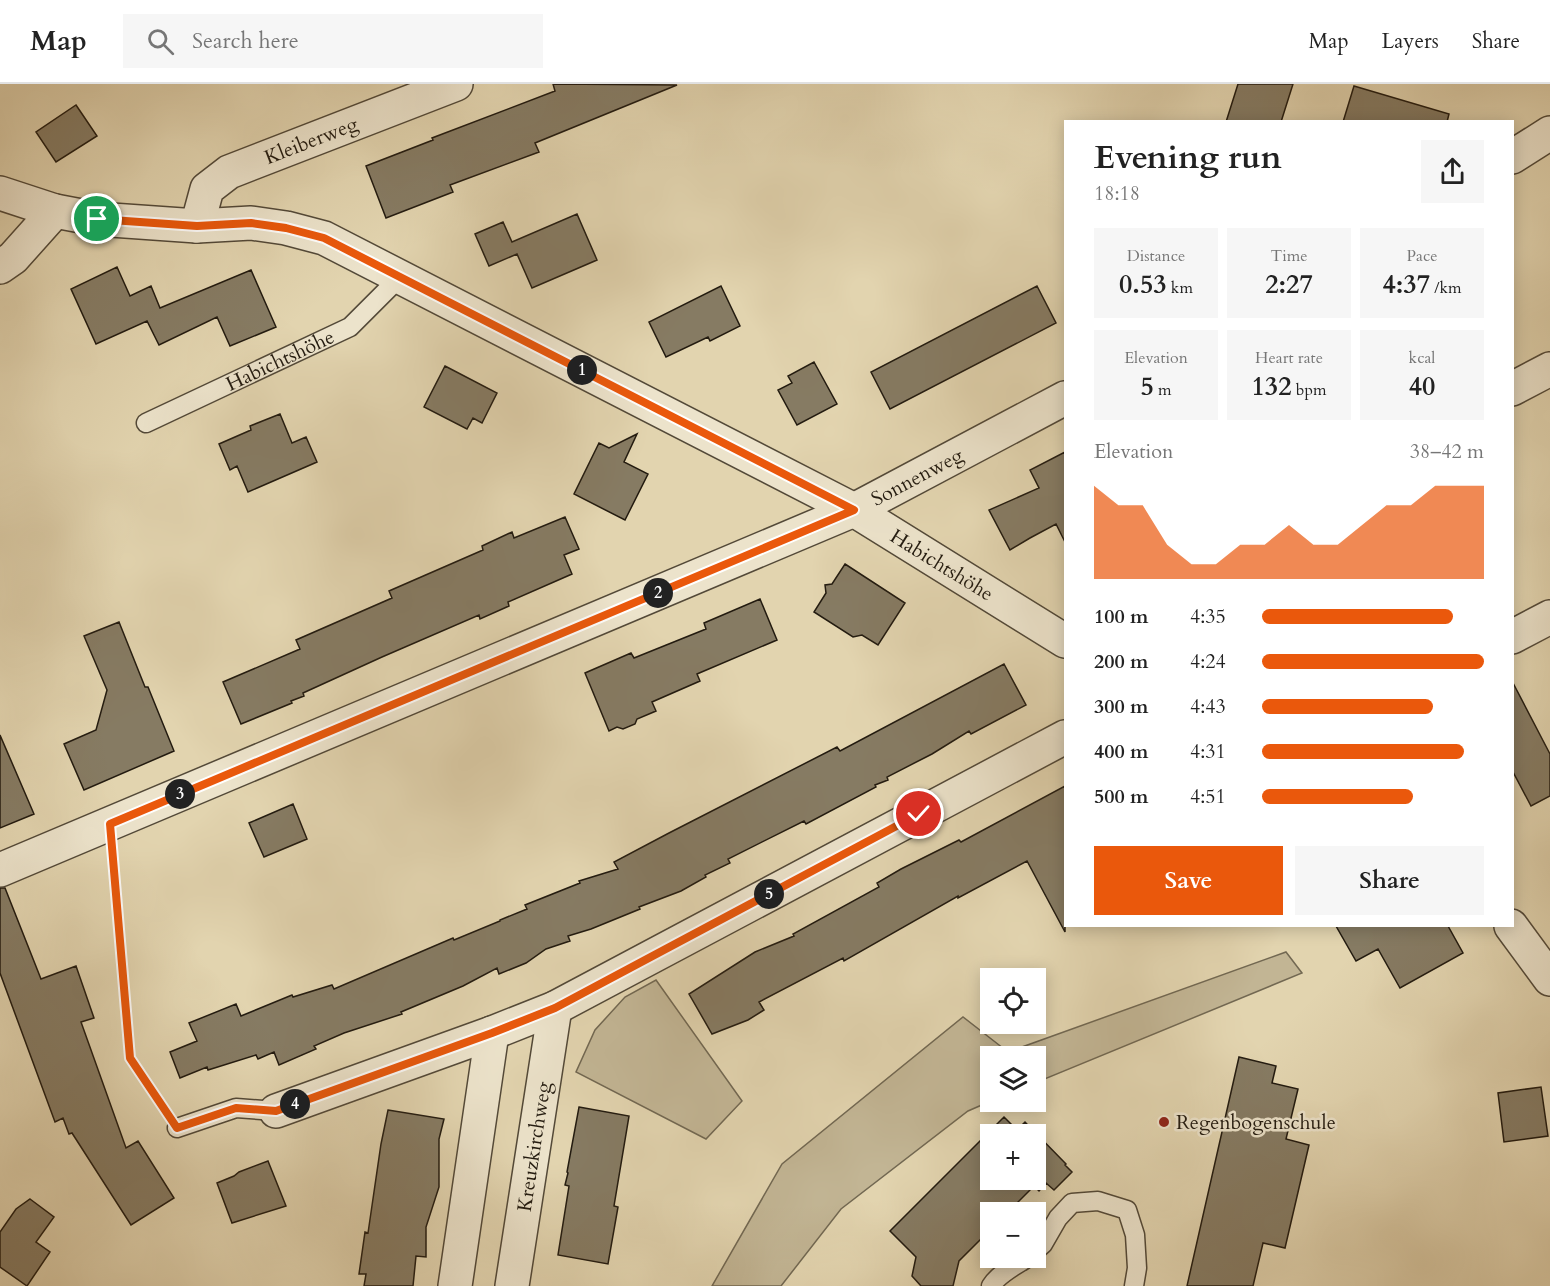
<!DOCTYPE html>
<html lang="en">
<head>
<meta charset="utf-8">
<style>
  body { margin:0; font-family:Cardo,serif; background:#f6f6f6; color:#222; height:100vh; display:flex; flex-direction:column; font-size:22px; white-space:nowrap }
  * { box-sizing:border-box; margin:0 }
  p { font-size:20px; color:#767676 }
  .icon { flex:none; width:33px; height:33px; fill:none; stroke:currentColor; stroke-width:2; stroke-linecap:round; stroke-linejoin:round }
  .map { position:relative; flex:1; overflow:hidden }
  .side { position:absolute; left:1064px; top:36px; width:450px; height:807px; display:flex; flex-direction:column; background:#fff; border-radius:0px; box-shadow:0 3px 15px #0003 }
  .side>* { flex:none }
  .buttons { position:absolute; left:980px; top:884px; display:grid; gap:12px }
  .buttons a { display:grid; place-items:center; width:66px; height:66px; border-radius:0px; background:#fff; box-shadow:0 3px 15px #0003; font-size:30px }
  .pin { position:absolute; display:grid; place-items:center; width:51px; height:51px; color:#fff; margin:-26px; border:3px solid #fff; border-radius:50%; box-shadow:0 2px 6px #0007 }
  .km { position:absolute; width:30px; height:30px; margin:-15px; border-radius:50%; background:#222; color:#fff; font-size:16px; line-height:30px; text-align:center }
  .round { display:grid; place-items:center; flex:none; width:63px; height:63px; border-radius:0px; background:#f6f6f6 }
  .headline { display:flex; align-items:center; justify-content:space-between; height:102px; padding:0 30px }
  h1 { font-size:33px; font-weight:600; line-height:45px }
  .figures { display:grid; grid-template-columns:repeat(3,1fr); gap:9px; height:102px; padding:6px 30px }
  .figures div { display:grid; align-content:center; border-radius:0px; background:#f6f6f6; text-align:center }
  .figures b { font-size:26px; font-weight:600 }
  .figures small { font-size:16px; font-weight:400 }
  .figures p { font-size:16px }
  .chart { height:168px; padding:12px 30px }
  .chart p { display:flex; justify-content:space-between }
  .chart svg { width:100%; height:108px; margin-top:6px; fill:#ea580c; opacity:.7 }
  .primary-button { display:flex; gap:12px; margin-top:auto; padding:12px 30px }
  .primary-button a { flex:1; height:69px; border-radius:0px; background:#ea580c; color:#fff; font-size:24px; font-weight:600; line-height:69px; text-align:center }
  .primary-button a+a { background:#f6f6f6; color:#222 }
  ul { padding:0 30px; list-style:none; font-size:20px }
  li { display:grid; grid-template-columns:96px 72px 1fr; align-items:center; height:45px }
  li i { height:15px; border-radius:8px; background:#ea580c }
  header { display:flex; align-items:center; gap:36px; box-sizing:border-box; height:84px; padding:0 30px; background:#fff; border-bottom:2px solid #e0e0e0 }
  header strong { font-size:28px }
  nav { display:flex; gap:33px; margin-inline-start:auto; font-size:21px }
  .search { width:420px; height:54px; background:#f6f6f6; display:flex; align-items:center; gap:15px; box-sizing:border-box; padding:0 21px; border-radius:0px; color:#767676; font-size:22px }
  .map>svg:first-child { display:block }
  .green { fill:#c2b594; stroke:#726852; stroke-width:1.5 }
  .building { fill:#867b63; stroke:#231b10; stroke-width:1.5; fill-rule:evenodd }
  .lines { fill:none; stroke-linecap:round; stroke-linejoin:round }
  .lane-casing { stroke:#534938; stroke-width:21 }
  .street-casing { stroke:#534938; stroke-width:36 }
  .path { stroke:#231b10; stroke-width:4; stroke-dasharray:1.5 3; stroke-linecap:butt }
  .lane { stroke:#ece3cb; stroke-width:18 }
  .street { stroke:#ece3cb; stroke-width:33 }
  .route-casing { stroke:#fff; stroke-width:12 }
  .route { stroke:#ea580c; stroke-width:8 }
  .poi-dot { fill:#8f2418; stroke:#ece3cb; stroke-width:2 }
  .labels { text-anchor:middle; stroke-width:5; stroke-linejoin:round; paint-order:stroke }
  .street-label { font-size:20px; fill:#231b10; stroke:#ece3cb }
  .poi-label { font-size:20px; fill:#231b10; stroke:#ece3cb; text-anchor:start }
</style>
</head>
<body>
<header>
<strong>Map</strong>
<div class="search"><svg class="icon" aria-label="search" viewBox="0 0 24 24"><circle cx="10" cy="10" r="6"/><path d="M15 15l6 6"/></svg>Search here</div>
<nav><a>Map</a><a>Layers</a><a>Share</a></nav>
</header>
<div class="map">
<svg width="1550" height="1202" viewBox="0 0 1550 1202">
  <rect width="100%" height="100%" fill="#e2d4af"/>
  <filter id="stains"><feTurbulence type="fractalNoise" baseFrequency=".00333" numOctaves="4"/><feColorMatrix values="0 0 0 0 .2 0 0 0 0 .09 0 0 0 0 .02 0 0 0 .5 -.17"/></filter>
  <radialGradient id="worn" r=".72"><stop offset=".6" stop-color="#630" stop-opacity="0"/><stop offset="1" stop-color="#630" stop-opacity=".3"/></radialGradient>
  <path class="green" d="M1286,868l16,21 -267,110v-27h-45v45h1l-23,10 -127,98 -60,77h-69l70,-122 181,-147 45,35z
    M656,896l86,121 -36,38 -130,-67 19,-42 30,-33z"/>
  <path class="building" d="M553,0l124,1 -142,58 4,9 -89,33 3,7 -67,26 -20,-52 67,-26 -1,-2 123,-47z
    M1238,0h55l-12,38h-55z
    M1354,2l95,28 -2,8h-104z
    M76,21l21,31 -41,26 -20,-30z
    M577,130l20,46 -65,28 -15,-34 -28,12 -14,-32 28,-12 9,20z
    M117,183l13,29 21,-10 9,22 91,-38 25,57 -46,19 -13,-29 -58,28 -12,-24 -51,23 -25,-55z
    M721,202l19,40 -30,15 -2,-4 -42,20 -17,-35z
    M1037,202l19,37 -166,86 -19,-37z
    M814,278l23,42 -40,21 -19,-35 14,-7 -4,-7z
    M445,282l52,27 -15,30 -9,-5 -6,11 -43,-22z
    M280,330l12,29 14,-6 11,25 -69,30 -11,-26 -7,4 -11,-26 32,-14 -1,-4z
    M637,350l-13,28 24,12 -23,46 -51,-26 25,-51 10,5z
    M1065,368v90l-9,-18 -26,14 -20,12 -21,-40 50,-22 -9,-18z
    M565,433l14,32 -15,6 8,19 -64,28 1,4 -29,13 -1,-4 -97,42 -79,36 1,3 -13,5 1,2 -51,21 -18,-42 77,-33 -4,-9 96,-42 -3,-7 94,-41 -1,-4 30,-14 2,6z
    M845,480l60,39 -27,42 -16,-10 -9,2 -39,-25 12,-19 -1,-8 7,-1z
    M760,515l17,41 -80,34 3,7 -48,21 4,9 -19,8 -2,5 -12,5 -6,-2 -8,4 -24,-58 46,-20 3,5 72,-29 -2,-6z
    M119,538l26,65h3l26,64 -90,39 -20,-46 32,-14 11,-40 -23,-54z
    M1004,580l22,41 -55,29 -2,-3 -37,23 -45,23 1,3 -13,5 1,2 -70,37 -2,-3 -76,38 2,4 -25,12 1,2 -25,14 -42,16 1,2 -49,20 -23,7 2,5 -24,8 -20,14 -27,11 -2,-6 -34,18 -62,26 1,2 -58,19 -30,13 2,3 -37,16 -5,-13 -16,7 -2,-4 -48,15 -1,-3 -27,11 -10,-26 27,-11 -8,-18 47,-19 5,12 51,-21 1,2 39,-12 2,4 119,-51 1,2 46,-19v-1l27,-11 -2,-4 55,-22 -1,-2 39,-12 -4,-7 55,-29 168,-86 3,4z
    M1512,597l38,73v42l-19,10 -19,-36z
    M0,651l34,79 -34,14z
    M1065,702v146l-38,-71 -69,37v-2l-114,65 -1,-3 -84,44 5,8 -16,10 -36,14 -23,-40 66,-42 39,-16 -1,-2 86,-47 -2,-4 24,-14 58,-29 2,2z
    M293,720l14,35 -43,18 -15,-34z
    M0,804h5l36,91 35,-13 18,52 -13,4 45,126 12,-7 36,57 -43,27 -59,-92 -3,1 -6,-16 -8,4 -55,-149z
    M1336,842h112l15,27 -63,35 -22,-39 -22,12z
    M1239,973l37,9 -4,17 26,6 -12,50 23,6 -24,103 -22,-5 -10,43h-66z
    M1541,1003l7,49 -44,6 -6,-49z
    M579,1023l50,9 -15,90 4,1 -10,57 -50,-9 11,-69 -4,-1 3,-12 -1,-1z
    M388,1026l56,9 -5,20v48l-13,40v30l-10,-1 -3,30h-49l2,-12h-7l6,-42 3,1 13,-89z
    M1004,1033l13,13 8,-8 41,42 -1,1 7,7 -18,18 -8,-7 -7,8 -5,-5 -26,26h-18v18l-31,31 -6,25h-32l-9,-10 4,-19 -26,-26zM990,1050h45v45h-45z
    M268,1077l18,45 -54,17 -15,-40 17,-7 5,-4z
    M30,1115l24,18 -18,25 14,10 -23,34 -27,-19v-35l16,-23z"/>
  <g class="lines">
    <defs>
      <g id="lane">
        <path id="s1" d="M146,339l204,-96 50,-50"/>
        <path d="M177,1044l59,-20 40,3"/>
        <path d="M1035,1167l8,-7 15,-26 14,-15 26,-2 29,9 8,25 2,33 -3,18"/>
        <path d="M991,1202c8,-13 25,-20 37,-29"/>
      </g>
      <g id="street">
        <path d="M1512,73l38,-24"/>
        <path id="s2" d="M0,109l55,18 42,8 100,7 54,-3 35,5 38,10 530,272 211,131"/>
        <path id="s3" d="M197,142l10,-37 22,-17 227,-88"/>
        <path d="M0,183l13,-9 42,-47"/>
        <path d="M1512,305l38,-20"/>
        <path d="M1512,553l38,-20"/>
        <path id="s4" d="M0,786l854,-360 211,-112"/>
        <path d="M1511,842l39,53"/>
        <path d="M276,1027l216,-78 63,-25 510,-271"/>
        <path d="M455,1202l37,-253"/>
        <path id="s5" d="M512,1202l43,-278"/>
      </g>
    </defs>
    <use href="#lane" class="lane-casing"/>
    <use href="#street" class="street-casing"/>
    <path class="path" d="M112,775l18,199 33,50"/>
    <use href="#lane" class="lane"/>
    <use href="#street" class="street"/>
  </g>
  <g class="lines">
    <defs>
      <path id="route" d="M97,135l100,7 54,-3 35,5 38,10 530,272 -744,314 20,234 47,70 59,-20 40,3 216,-78 63,-25 364,-194"/>
    </defs>
    <use href="#route" class="route-casing"/>
    <use href="#route" class="route"/>
  </g>
  <circle class="poi-dot" cx="1164" cy="1038" r="6"/>
  <g class="labels">
    <g class="street-label">
      <text dy="7" stroke="none"><textPath href="#s3" startOffset="154">Kleiberweg</textPath></text>
      <text dy="7" stroke="none"><textPath href="#s1" startOffset="148">Habichtshöhe</textPath></text>
      <text dy="7" stroke="none"><textPath href="#s4" startOffset="998">Sonnenweg</textPath></text>
      <text dy="7" stroke="none"><textPath href="#s2" startOffset="1029">Habichtshöhe</textPath></text>
      <text dy="7" stroke="none"><textPath href="#s5" startOffset="141">Kreuzkirchweg</textPath></text>
    </g>
    <g class="poi-label">
      <text x="1176" y="1045">Regenbogenschule</text>
    </g>
  </g>
  <rect width="100%" height="100%" filter="url(#stains)"/>
  <rect width="100%" height="100%" fill="url(#worn)"/>
</svg>
<div class="buttons">
<a><svg class="icon" aria-label="locate" viewBox="0 0 24 24"><circle cx="12" cy="12" r="6"/><path d="M12 2v4M12 18v4M2 12h4M18 12h4"/></svg></a>
<a><svg class="icon" aria-label="layers" viewBox="0 0 24 24"><path d="M12 4l9 5-9 5-9-5zM3 14l9 5 9-5"/></svg></a>
<a>+</a>
<a>−</a>
</div>
<div class="pin" style="left:97px;top:135px;background:#1e9e55"><svg class="icon" aria-label="arrive" viewBox="0 0 24 24"><path d="M6 21V4h12l-3 4 3 4H6"/></svg></div>
<div class="pin" style="left:919px;top:730px;background:#d93025"><svg class="icon" aria-label="check" viewBox="0 0 24 24"><path d="M5 12l5 5 9-10"/></svg></div>
<b class="km" style="left:582px;top:286px">1</b>
<b class="km" style="left:658px;top:509px">2</b>
<b class="km" style="left:180px;top:710px">3</b>
<b class="km" style="left:295px;top:1020px">4</b>
<b class="km" style="left:769px;top:810px">5</b>
<section class="side">
<div class="headline"><div><h1>Evening run</h1><p>18:18</p></div><a class="round"><svg class="icon" aria-label="share" viewBox="0 0 24 24"><path d="M12 15V3M7 8l5-5 5 5M5 13v7h14v-7"/></svg></a></div>
<div class="figures">
<div><p>Distance</p><b>0.53<small> km</small></b></div>
<div><p>Time</p><b>2:27</b></div>
<div><p>Pace</p><b>4:37<small> /km</small></b></div>
</div>
<div class="figures">
<div><p>Elevation</p><b>5<small> m</small></b></div>
<div><p>Heart rate</p><b>132<small> bpm</small></b></div>
<div><p>kcal</p><b>40</b></div>
</div>
<div class="chart"><p><span>Elevation</span>38–42 m</p>
<svg viewBox="0 0 160 44" preserveAspectRatio="none"><path d="M0 44V6L10 14L20 14L30 30L40 38L50 38L60 30L70 30L80 22L90 30L100 30L110 22L120 14L130 14L140 6L150 6L160 6V44z"/></svg>
</div>
<ul>
<li><b>100 m</b>4:35<i style="width:86%"></i></li>
<li><b>200 m</b>4:24<i style="width:100%"></i></li>
<li><b>300 m</b>4:43<i style="width:77%"></i></li>
<li><b>400 m</b>4:31<i style="width:91%"></i></li>
<li><b>500 m</b>4:51<i style="width:68%"></i></li>
</ul>
<div class="primary-button"><a>Save</a><a>Share</a></div>
</section>
</div>
</body>
</html>
